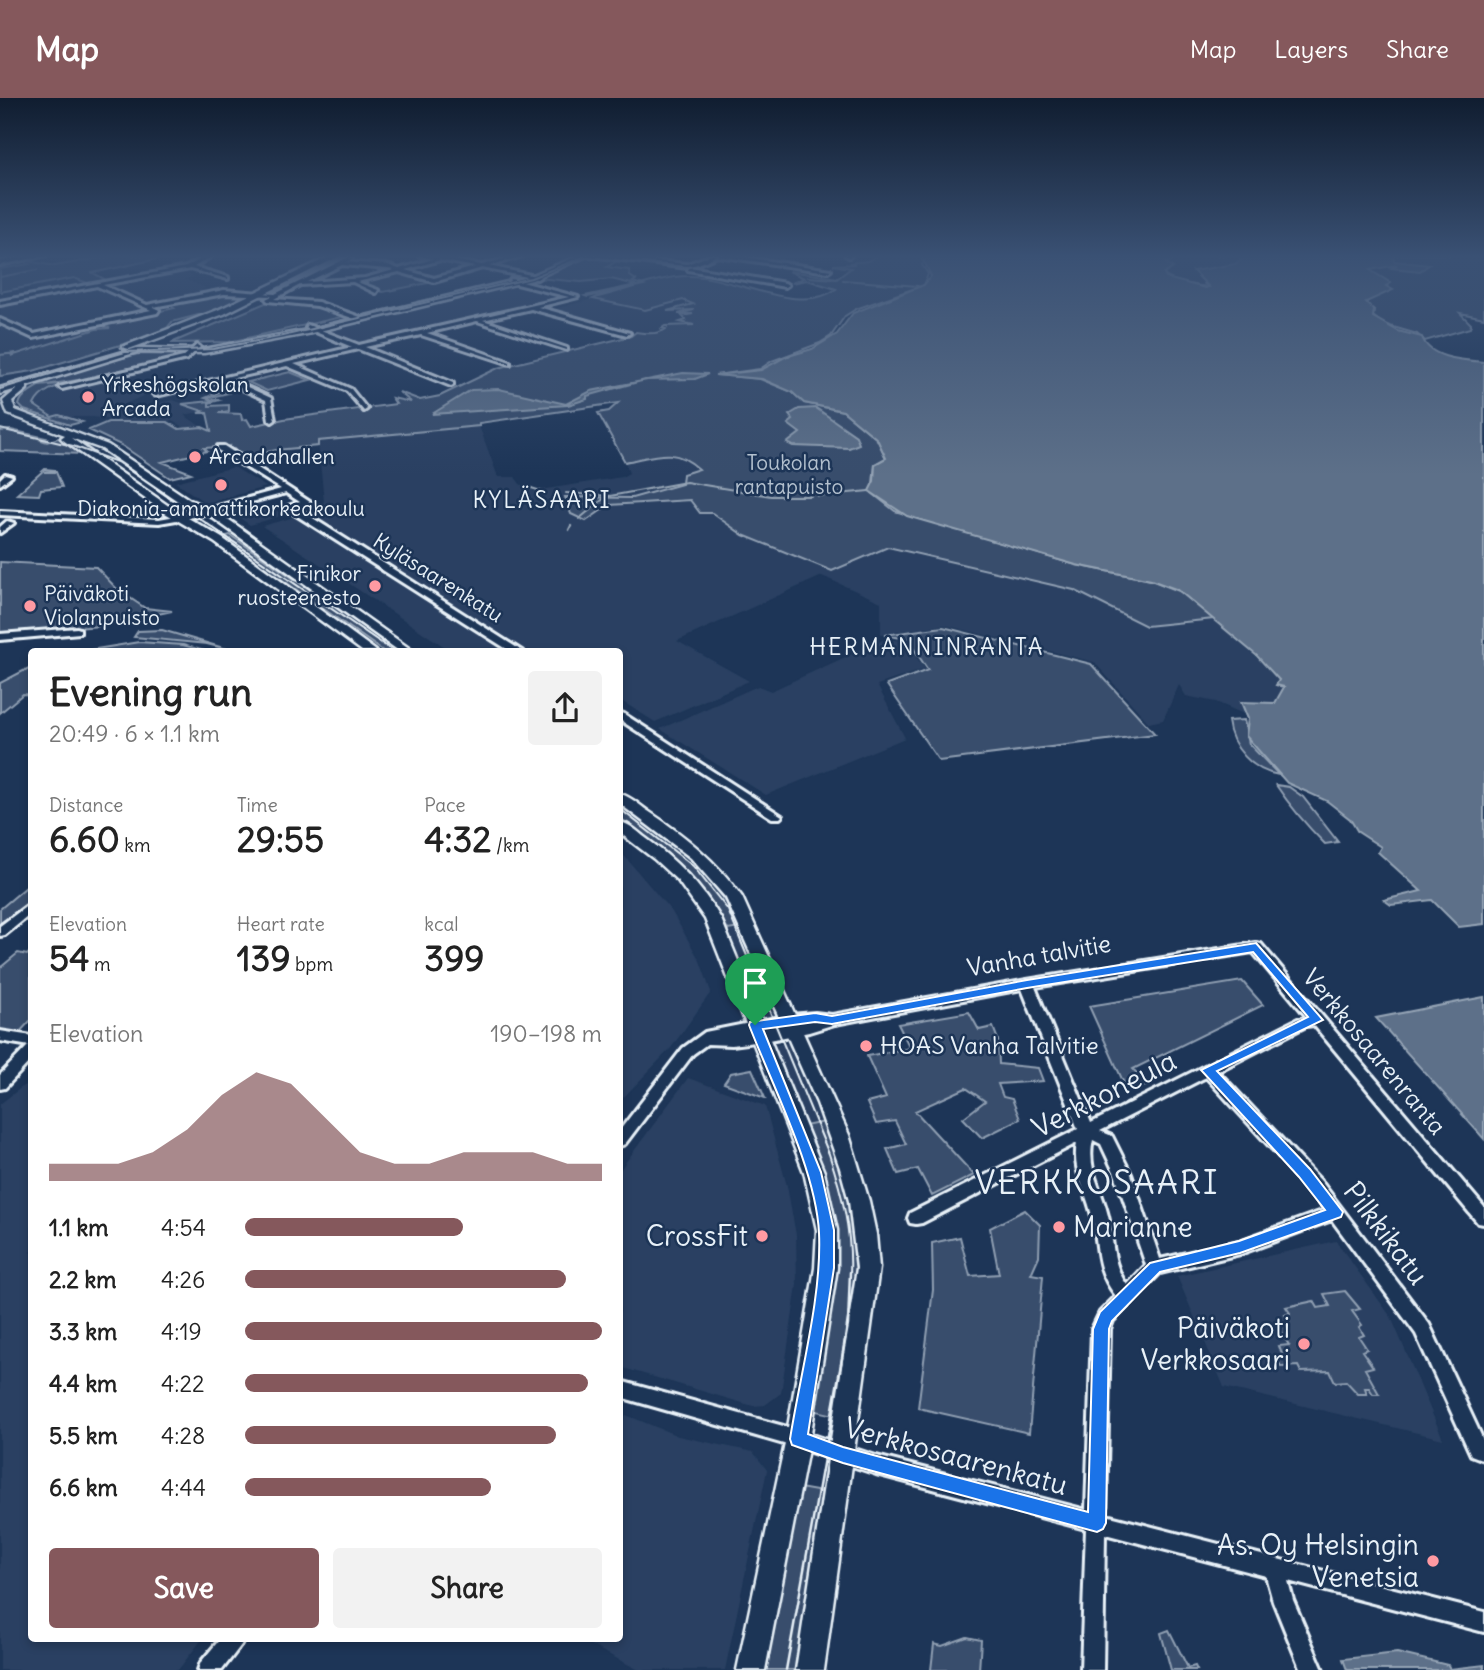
<!DOCTYPE html>
<html lang="en">
<head>
<meta charset="utf-8">
<style>
  body { margin:0; font-family:Delius,sans-serif; background:#f2f2f2; color:#222; height:100vh; display:flex; flex-direction:column; font-size:26px; white-space:nowrap }
  * { box-sizing:border-box; margin:0 }
  p { font-size:23px; color:#767676 }
  .icon { flex:none; width:38px; height:38px; fill:none; stroke:currentColor; stroke-width:2; stroke-linecap:round; stroke-linejoin:round }
  .map { position:relative; flex:1; overflow:hidden }
  .panel { position:absolute; left:28px; top:550px; width:595px; height:994px; display:flex; flex-direction:column; background:#fff; border-radius:7px; box-shadow:0 4px 10px #0003 }
  .panel>* { flex:none }
  .pin { position:absolute; display:grid; place-items:center; width:60px; height:60px; color:#fff; margin:-72px -30px; border-radius:50% 50% 50% 0; rotate:-45deg; box-shadow:0 0 7px #0007 }
  .pin .icon { rotate:45deg }
  .round { display:grid; place-items:center; flex:none; width:74px; height:74px; border-radius:7px; background:#f2f2f2 }
  .overview { display:flex; align-items:center; justify-content:space-between; height:119px; padding:0 21px }
  h1 { font-size:38px; font-weight:700; line-height:52px }
  .figures { display:grid; grid-template-columns:repeat(3,1fr); gap:10px; height:119px; padding:7px 21px }
  .figures div { display:grid; align-content:center }
  .figures b { font-size:35px; font-weight:700 }
  .figures small { font-size:19px; font-weight:400 }
  .figures p { font-size:19px }
  .chart { height:196px; padding:14px 21px }
  .chart p { display:flex; justify-content:space-between }
  .chart svg { width:100%; height:126px; margin-top:7px; fill:#85585c; opacity:.7 }
  .button { display:flex; gap:14px; margin-top:auto; padding:14px 21px }
  .button a { flex:1; height:80px; border-radius:7px; background:#85585c; color:#fff; font-size:28px; font-weight:700; line-height:80px; text-align:center }
  .button a+a { background:#f2f2f2; color:#222 }
  ul { padding:0 21px; list-style:none; font-size:23px }
  li { display:grid; grid-template-columns:112px 84px 1fr; align-items:center; height:52px }
  li i { height:18px; border-radius:9px; background:#85585c }
  header { display:flex; align-items:center; gap:42px; box-sizing:border-box; height:98px; padding:0 35px; background:#85585c; color:#fff }
  header strong { font-size:33px }
  nav { display:flex; gap:38px; margin-inline-start:auto; font-size:24px }
  .map>svg:first-child { display:block }
  .built { fill:#2a4162 }
  .green { fill:#374d6c; stroke:#909fb2; stroke-width:2 }
  .water { fill:#5d7089; stroke:#95a4b5; stroke-width:2 }
  .lines { fill:none; stroke-linecap:round; stroke-linejoin:round }
  .stream-far1 { stroke:#95a4b5; stroke-width:2 }
  .stream { stroke:#95a4b5; stroke-width:2.5 }
  .minor-casing { stroke:#e8f1f8; stroke-width:6 }
  .major-casing { stroke:#e8f1f8; stroke-width:5 }
  .minor { fill:#1d3557; fill-rule:evenodd }
  .major { fill:#1d3557; fill-rule:evenodd }
  .tram-far1 { stroke:#e8f1f8; stroke-width:2 }
  .tram { stroke:#e8f1f8; stroke-width:2.5 }
  .route { fill:#1a73e8; stroke:#fff; stroke-width:2; fill-rule:evenodd }
  .poi-dot { fill:#ff9aa2; stroke:#1d3557; stroke-width:2.5 }
  .labels { text-anchor:middle; stroke-width:5; stroke-linejoin:round; paint-order:stroke }
  .far-poi-label { font-size:21px; fill:#e8f1f8; stroke:#1d3557; text-anchor:start }
  .far-park-label { font-size:21px; fill:#b3c0ce; stroke:#1d3557 }
  .far-street-label { font-size:21px; fill:#e8f1f8; stroke:#1d3557 }
  .far-quarter-label { font-size:23px; letter-spacing:2px; fill:#e8f1f8; stroke:#1d3557 }
  .street-label { font-size:24px; fill:#e8f1f8; stroke:#1d3557 }
  .poi-label { font-size:24px; fill:#e8f1f8; stroke:#1d3557; text-anchor:start }
  .near-street-label { font-size:28px; fill:#e8f1f8; stroke:#1d3557 }
  .near-poi-label { font-size:28px; fill:#e8f1f8; stroke:#1d3557; text-anchor:end }
  .near-quarter-label { font-size:33px; letter-spacing:2px; fill:#e8f1f8; stroke:#1d3557 }
</style>
</head>
<body>
<header>
<strong>Map</strong>
<nav><a>Map</a><a>Layers</a><a>Share</a></nav>
</header>
<div class="map">
<svg width="1484" height="1572" viewBox="0 0 1484 1572">
  <rect width="100%" height="100%" fill="#1d3557"/>
  <filter id="ink" filterUnits="userSpaceOnUse"><feTurbulence type="fractalNoise" baseFrequency=".0143" numOctaves="2"/><feDisplacementMap in="SourceGraphic" scale="14" xChannelSelector="R" yChannelSelector="G"/><feConvolveMatrix kernelMatrix="1 2 1 2 8 2 1 2 1" color-interpolation-filters="sRGB"/></filter>
  <g filter="url(#ink)">
    <path class="built" d="M193,171l5,2 -11,2 7,4 -10,2 22,9 -5,2 6,2 -69,14 9,5 -53,10 4,4 -8,5 -90,29v-53l44,-9 -20,-10 50,-9 24,9z
      M516,187l50,11 -206,48 -36,-14z
      M593,201l47,11 43,-10 11,4 6,20 -49,10 -58,-12 -43,-12z
      M112,279l33,18 -22,10 23,1 27,-6 31,11 -20,4 16,11 -15,2 -13,-7 -33,3 -46,-7h-43l-15,-11 1,-6 16,-10z
      M479,328l19,51h17l5,7 14,7 88,-14 7,-4 -4,-11 49,-9 11,3 14,13 -15,5 -2,10 -50,14 -24,1 -22,22 23,-16 81,-5 53,35 89,36 56,-24 186,43 72,36 68,-7 57,52 8,9 -3,4 9,3 -10,16h-34l5,12 -30,-13 -30,-6 -7,-11 -16,35 -14,3 -55,-61 -150,-37 -63,9v-32l-59,-26 -145,65 72,40 -94,41 -35,-22v-49h-169l-189,-125 51,-14 -5,-4 16,-6 -6,-61z
      M234,369l32,20 -60,16 -31,-21z
      M261,403l23,14 -34,10 -22,-15z
      M883,542h20l22,29 -48,16 28,53 -139,57 -106,-66 98,-43 13,5z
      M620,753l52,61 28,49 11,31 -40,56 -51,53z
      M740,830l28,71 9,17 -13,2 -36,-88z
      M789,945l32,79 -14,4 -33,-81z
      M688,980l77,28 22,80 9,49 1,50 -16,108 -16,12 -12,1 -133,-39v-197z
      M31,982l1,558h171l-25,32h-178v-566z
      M1336,1143l55,76 52,122 -219,-52 -47,-111z
      M626,1317l52,21 75,16 14,18 -42,200h-86l-62,-32h43v-213z"/>
    <path class="green" d="M117,157h58l-82,18 15,8 -18,3 -16,-6 -74,14v-23l29,-5 -8,-4 18,-3 -7,5 23,4z
      M877,157h41l6,7 -2,3 6,9 -4,11 -68,24 -11,7 -14,20 -11,7 -48,18 -12,8 -44,6 44,4 32,13 12,11 39,8 34,28 9,19 -11,6 -3,29 23,18 181,54 75,15 33,13 30,26 -68,7 -72,-36 -186,-43 -56,24 -89,-36 -31,-22h-12l-10,-13 -81,5 -23,16 -15,-7 -6,-17 67,1 50,-14 1,-10 16,-5c-25,-23 -43,-13 -74,-7l-27,-49 11,-2 9,-8 -139,20v3l-161,15v5l-42,4 -29,7 -13,-8 -6,1 2,-4 -26,2 3,3 -45,11 29,11 -21,5 -49,-33 -32,-15 19,-8h59l12,7 23,-2 9,4 -4,-18h-9l5,-2 -21,-7 29,-3 2,-1 -8,-2 19,-8 4,3 -17,4 9,3 -11,3v3l20,-1v6l-11,2 23,1 1,6 5,-1 4,7 33,-7 112,-15 -4,-6 19,4 -12,-10 21,8 20,-4 58,-28 133,-32 5,-4c6,1 20,4 30,-3l-4,-1 3,-2 29,-1 -14,-3 6,-2 -4,-4 11,-2h-15l16,-4 -27,1 26,-7 -10,-4 -38,10 -52,-11 5,-2c26,-6 64,-21 90,-21 43,-1 112,41 148,13l-29,-9 -15,3 12,-5 -15,-7 49,7 13,-10 -18,-3 22,-1 -6,-1c11,-2 20,1 28,-8z
      M1162,157h322v63l-24,-5 11,11 -1,4 -45,13 -8,-7 -34,-10 -10,-8 1,-6 -171,-27 6,4 -31,-4 -16,-9z
      M586,160l31,3 -10,6 22,3 1,6 6,4 -3,2 10,3 -55,12 -3,-1 51,-11 -25,-6 -30,3 -44,-4z
      M399,173l34,11 -50,10 -29,-9z
      M225,196l21,3 -40,16 -34,9 -5,6 -40,15 -94,28 -33,5v-21l16,-2 -5,3 85,-27 14,-1 -7,-2 5,-3 66,-15 -5,-3z
      M270,203l42,3 34,12 -117,26 -58,1z
      M138,256l48,1 -108,25 -39,6 31,-3c-13,3 -30,8 -36,22l18,12 7,-2 23,7 -12,3 -46,-15 -5,-5c4,-25 95,-44 119,-51z
      M290,274l20,8 -43,11 -19,-9z
      M11,332l35,8 -5,2 6,2 11,-4 27,16 -85,-3v-20z
      M45,371l10,1 -11,2h12l6,15 -21,2 -2,6 -22,-1z
      M230,437l169,116h-16l-161,-114z
      M0,464l96,5 22,23 27,18 27,3 -71,15 -101,8z
      M943,529l148,37 64,70 -216,27 -52,-76 41,-15 -21,-31 -23,-4z
      M162,532l72,21 -27,-7 -73,-7 4,-6z
      M139,544l44,3 22,6h-121z
      M31,569v28l-8,-1 -23,19v-30z
      M1244,622l5,24 30,31c-26,-4 -48,-27 -51,-54z
      M1276,687l13,2 14,10 35,45 -13,2c-19,-19 -35,-38 -49,-59z
      M620,708c48,34 96,66 120,122l-12,2c-24,-51 -64,-81 -108,-112z
      M31,785v20l-31,22v-16z
      M31,853v69l-13,14 -18,-3v-63l18,-15 9,2z
      M1242,883l21,24 -130,64 15,17 -22,2 -37,-82z
      M969,914l10,18 14,-3 5,13 1,24 39,4 5,13 -45,3 5,13 9,2 8,20 -38,19 -19,-20 22,-17 -19,-13 -51,23 59,64 -42,21 -14,-27 -20,5 -11,-25 19,-5 -11,-23 -19,3 -9,-21 19,-5 -19,-42 43,-8 -12,-24z
      M752,971l13,29 -41,-15 7,-10z
      M824,1024l8,12 31,114 -20,169 -31,-7 18,-111 -30,-172z
      M1025,1112l15,15 -1,31 -8,18 12,2 -14,157 -111,-25 15,-118 -1,-47 28,-6 10,39 29,-2 -9,-46z
      M1345,1193l15,18 -8,2 10,14 -3,2 5,8 -5,2 8,12 -5,2 11,16 -8,2 14,25h-6l-4,-6h-4l2,6h-9l-12,-13 -11,1 -5,-11 -29,1 -3,-6 -17,1 -4,-9 6,-1 -4,-11 10,-1 -14,-22 14,-1 -4,-7 5,-2 -4,-6 28,-6 4,7 12,-2 -6,-12z
      M794,1389l34,6 -28,177h-39z
      M1169,1532l19,38 7,-2 2,4h-26l-10,-37z
      M967,1539l14,3 -2,30h-48l3,-26 8,2z"/>
    <path class="water" d="M926,157h241l8,4 -9,4 7,5 -9,6 2,4 39,10 4,-1 -16,-16 42,-7 12,-9h146l1,6 35,4 -9,6 -28,-3 5,-3 -27,5 21,13 -5,3 7,4 -27,12 8,8 -1,7 25,14 24,6c7,20 35,23 62,25v562l-25,3 -27,-27 -41,5 -7,-5 37,-9 -43,-39 3,-5 -23,-15 -8,-13 -23,-18 -40,-18 -35,-40 -6,-7 2,-17 -7,-17 34,1 9,-16 -8,-2 3,-5 -22,-24 -79,-66 -27,-10 -75,-15 -169,-49 -38,-25 5,-10 1,-17 11,-6 -9,-19 -34,-28 -39,-8 -12,-11 -30,-13 -47,-4 46,-5 24,-13 27,-8 25,-15 16,-21 71,-28 7,-9 -9,-19z
      M683,275l25,1 -13,5 -50,1 -58,16v3l-19,6 -136,9 39,-24 28,-1 67,15 25,-13z
      M816,310l40,28 3,8 -10,4 -56,-2 -6,-3 13,-10 -12,-9 5,-4 -4,-5 10,-6z
      M1484,899v142l-108,-121z
      M1397,1555l51,12 2,4 34,-4v5h-137l-4,-11z"/>
    <g class="lines">
      <path class="stream-far1" d="M0,179l37,-7
        M808,179l29,2
        M843,182l75,6
        M525,388l19,6
        M566,395l44,3 76,-14 85,14h40
        M818,398l51,-5
        M579,421l28,-23"/>
      <path class="stream" d="M569,432l2,-4"/>
      <defs>
        <path id="minor" d="M35,157h12l-47,10v-4z
          M208,157h6l-20,12 34,10v2l-38,-10 -87,16 44,20 77,-15 51,4 74,-37 3,2 -5,3 41,3 11,4 34,-10 -16,-4 22,2 16,-2 -9,4 36,6 36,-10h8l-37,11 51,11 -3,2 -55,-11 -48,14 -35,-10 -42,10 21,8 -2,3 -23,-11 -53,3 -26,14 44,3 45,16 -2,3 -44,-15 -49,-5 -2,-2 6,-3 -48,-2 -71,13 6,3 -2,3 -124,25 -33,-15v-4l34,15 117,-24 -54,-24 -97,19v-4l186,-34zM440,162l35,7 -41,11 -29,-8zM342,167l46,4 6,1 -29,8 -58,4z
          M583,157h18l86,9 24,-9h20l100,15 -3,2 -110,-16 -30,12z
          M845,157h6v1l-2,1z
          M690,169l95,16 3,2 -3,2 -97,-17z
          M511,181l67,18 -40,10 92,26 -3,2 -96,-26 -48,11 84,28v2l-90,-29 -50,12 83,29v2l-89,-29 -56,12 88,36v2l-2,1 -93,-37 -64,15 57,25 16,20 -3,2 -17,-20 -60,-25 -57,13 41,19 4,22 -3,2 -3,-2 -3,-20 -43,-20 -67,16 -3,-2 199,-47 -46,-19 2,-3 51,20 210,-48 -60,-15z
          M197,247l3,2 -13,12 -125,30 -3,-2 124,-30z
          M218,348h6l86,56 -13,6 225,143h-12l-222,-141v-4l12,-4 -14,-9 -92,24 -35,6 -159,-8v-4l159,8 34,-6 88,-24 -63,-39z
          M5,376l7,2 -12,9v-6z
          M7,423l7,2 -14,10v-6z
          M77,530l3,1v4l-80,7v-6z
          M620,615l4,1 158,102 -2,2h-8l-152,-98z
          M32,804v11l-27,22 -5,1v-10z
          M1256,845l5,1 223,263v17l-6,-1 -164,-198 -8,1 -88,45 103,110 108,143 55,118v18l-13,-5 -55,-121 -84,-114 -92,34 -80,19 -47,48 -3,8 -4,186 378,97v20l-196,-51 5,19 30,70h-22l-28,-69 -7,-25 -161,-42 -2,136h-22l5,-141 -210,-55 -78,-26 -178,-51v-16l178,49 78,26 210,54 6,-181 8,-17 16,-16c-23,-30 -16,-51 -25,-84 -6,-24 -19,-43 -14,-69l-155,80 -6,1 -6,-1 -2,-5 2,-5 168,-84 -56,-140 -187,35 -26,8 -39,8 -38,5 -25,-1 -14,10 -68,90 -5,2v-16l63,-82 22,-16 85,-17 25,-2 17,2 195,-35zM1253,854l54,65 -9,2 -207,104 -56,-136zM1206,979l103,112 16,21 -86,31 -79,18 -29,-85 -19,-38 -12,-5zM1093,1042l8,4 14,30 31,91 -19,20c-16,-21 -13,-45 -19,-69 -6,-27 -22,-47 -15,-76z
          M0,933l32,5v23l-27,29 -5,1v-14l27,-28 3,-1 -30,-5z
          M221,1540h23l-3,7 -19,25h-24l3,-8z"/>
        <path id="major" d="M333,157h9l-118,59 -95,35 -7,-2 96,-37z
          M580,157h9l-57,25 -225,54 -103,19 -67,-1 -110,34v3l-15,13 3,8 93,35 82,55 28,12 195,139h-14l-189,-135 -28,-12 -80,-55 -31,-11 102,71 49,29 154,113h-14l-148,-109 -49,-29 -102,-73 -2,-2 4,-3 -57,-21 -5,-13 14,-12 -17,5v-6l137,-40 67,1 103,-19 221,-53z
          M620,696c10,2 19,11 28,17 36,24 69,50 94,86l107,238 20,66 7,33 3,34 -55,402h-28l61,-402 -8,-67 -9,-33 -23,-65 -91,-205 -35,-40 -71,-54z
          M620,724c9,2 16,8 23,14 32,23 58,49 78,83l103,253 13,58v38l-27,171 -45,231h-28l49,-231 29,-171 2,-38 -13,-58 -99,-253 -27,-38 -24,-22 -34,-26z"/>
      </defs>
      <use href="#minor" class="minor-casing"/>
      <use href="#major" class="major-casing"/>
      <use href="#minor" class="minor"/>
      <use href="#major" class="major"/>
      <path class="tram-far1" d="M0,291l125,-37 88,-3 65,-12 253,-59 52,-21 104,10 14,-2 17,-10
        M0,331l73,17 44,16 276,189
        M620,711l73,57 35,44 101,244c13,39 23,78 21,120"/>
      <path class="tram" d="M786,1572l62,-345 2,-53"/>
    </g>
  </g>
  <linearGradient id="sky" x2="0" y2="1"><stop stop-color="#101d30"/><stop offset="0.42" stop-color="#3a5174"/><stop offset="1" stop-color="#3a5174" stop-opacity="0"/></linearGradient>
  <rect width="1484" height="377" fill="url(#sky)"/>
  <path class="route" d="M1256,845l67,77 -106,51 93,98 33,43 -2,5 -101,36 -80,19 -48,49 -3,8 -3,194 -3,6 -6,3 -254,-69 -51,-18 -2,-6c10,-64 32,-143 29,-206 -3,-63 -47,-148 -70,-208l1,-3 65,-9 17,3 195,-36zM1253,854l55,65 -107,53 98,107 26,33 -86,31 -89,22 -50,49 -7,17 -5,183 -245,-65 -35,-13 26,-166v-38l-13,-58 -58,-143 52,-7 17,2 195,-36z"/>
  <g class="poi-dot">
    <circle cx="88" cy="299" r="7"/>
    <circle cx="195" cy="359" r="7"/>
    <circle cx="221" cy="387" r="7"/>
    <circle cx="375" cy="488" r="7"/>
    <circle cx="30" cy="508" r="7"/>
    <circle cx="866" cy="948" r="7"/>
    <circle cx="1059" cy="1129" r="7"/>
    <circle cx="762" cy="1138" r="7"/>
    <circle cx="1304" cy="1246" r="7"/>
    <circle cx="1433" cy="1463" r="7"/>
  </g>
  <g class="labels">
    <g class="far-poi-label">
      <text x="102" y="294">Yrkeshögskolan<tspan x="102" dy="24">Arcada</tspan></text>
      <text x="209" y="366">Arcadahallen</text>
      <text x="221" y="418" text-anchor="middle">Diakonia-ammattikorkeakoulu</text>
      <text x="361" y="483" text-anchor="end">Finikor<tspan x="361" dy="24">ruosteenesto</tspan></text>
      <text x="44" y="503">Päiväkoti<tspan x="44" dy="24">Violanpuisto</tspan></text>
    </g>
    <g class="far-park-label">
      <text x="789" y="372">Toukolan<tspan x="789" dy="24">rantapuisto</tspan></text>
    </g>
    <g class="far-street-label">
      <text transform="translate(438 480) rotate(32)" y="7">Kyläsaarenkatu</text>
    </g>
    <g class="far-quarter-label">
      <text x="542" y="410">KYLÄSAARI</text>
      <text x="927" y="557">HERMANNINRANTA</text>
    </g>
    <g class="street-label">
      <text transform="translate(1039 858) rotate(-10)" y="8">Vanha talvitie</text>
      <text transform="translate(1374 954) rotate(50)" y="8">Verkkosaarenranta</text>
    </g>
    <g class="poi-label">
      <text x="880" y="956">HOAS Vanha Talvitie</text>
    </g>
    <g class="near-street-label">
      <text transform="translate(1104 996) rotate(-27)" y="10">Verkkoneula</text>
      <text transform="translate(1386 1135) rotate(53)" y="10">Pilkkikatu</text>
      <text transform="translate(956 1358) rotate(15)" y="10">Verkkosaarenkatu</text>
    </g>
    <g class="near-poi-label">
      <text x="1073" y="1139" text-anchor="start">Marianne</text>
      <text x="748" y="1148">CrossFit</text>
      <text x="1290" y="1240">Päiväkoti<tspan x="1290" dy="32">Verkkosaari</tspan></text>
      <text x="1419" y="1457">As. Oy Helsingin<tspan x="1419" dy="32">Venetsia</tspan></text>
    </g>
    <g class="near-quarter-label">
      <text x="1097" y="1096">VERKKOSAARI</text>
    </g>
  </g>
</svg>
<div class="pin" style="left:755px;top:927px;background:#1e9e55"><svg class="icon" aria-label="arrive" viewBox="0 0 24 24"><path d="M6 21V4h12l-3 4 3 4H6"/></svg></div>
<section class="panel">
<div class="overview"><div><h1>Evening run</h1><p>20:49 · 6 × 1.1 km</p></div><a class="round"><svg class="icon" aria-label="share" viewBox="0 0 24 24"><path d="M12 15V3M7 8l5-5 5 5M5 13v7h14v-7"/></svg></a></div>
<div class="figures">
<div><p>Distance</p><b>6.60<small> km</small></b></div>
<div><p>Time</p><b>29:55</b></div>
<div><p>Pace</p><b>4:32<small> /km</small></b></div>
</div>
<div class="figures">
<div><p>Elevation</p><b>54<small> m</small></b></div>
<div><p>Heart rate</p><b>139<small> bpm</small></b></div>
<div><p>kcal</p><b>399</b></div>
</div>
<div class="chart"><p><span>Elevation</span>190–198 m</p>
<svg viewBox="0 0 160 44" preserveAspectRatio="none"><path d="M0 44V38L10 38L20 38L30 34L40 26L50 14L60 6L70 10L80 22L90 34L100 38L110 38L120 34L130 34L140 34L150 38L160 38V44z"/></svg>
</div>
<ul>
<li><b>1.1 km</b>4:54<i style="width:61%"></i></li>
<li><b>2.2 km</b>4:26<i style="width:90%"></i></li>
<li><b>3.3 km</b>4:19<i style="width:100%"></i></li>
<li><b>4.4 km</b>4:22<i style="width:96%"></i></li>
<li><b>5.5 km</b>4:28<i style="width:87%"></i></li>
<li><b>6.6 km</b>4:44<i style="width:69%"></i></li>
</ul>
<div class="button"><a>Save</a><a>Share</a></div>
</section>
</div>
</body>
</html>
